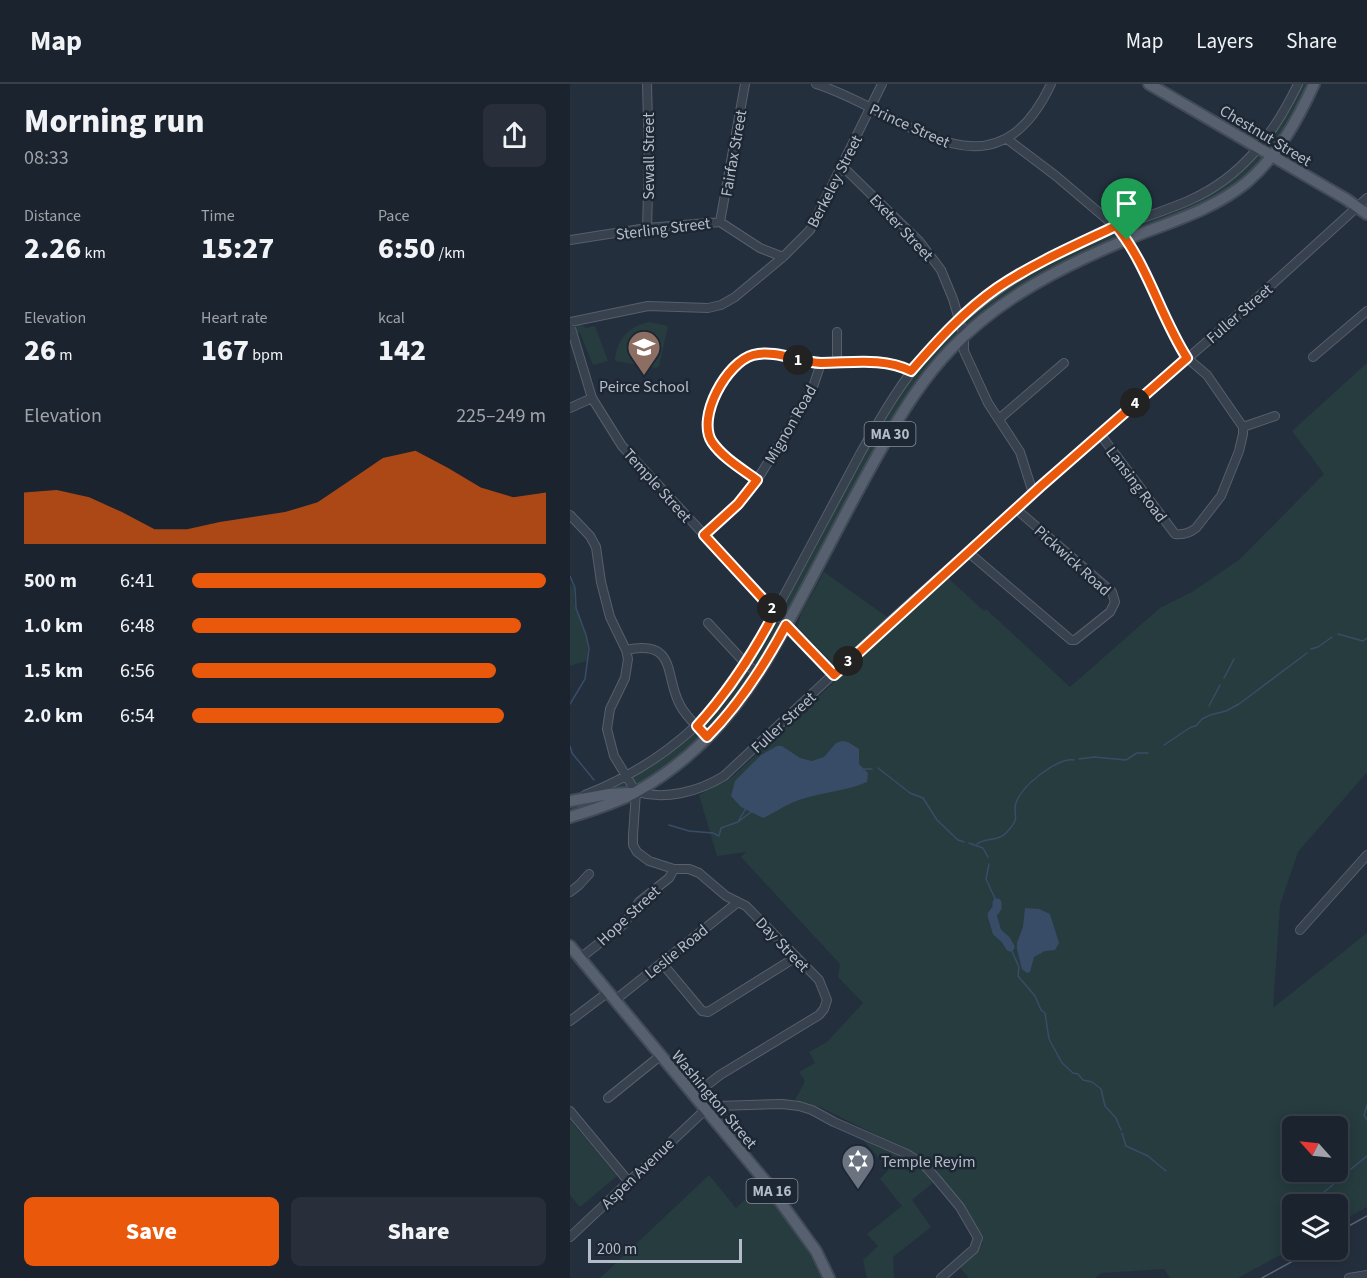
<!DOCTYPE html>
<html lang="en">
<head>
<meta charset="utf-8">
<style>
  body { margin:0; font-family:"Source Sans 3",sans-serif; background:#282f3a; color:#f1f3f6; height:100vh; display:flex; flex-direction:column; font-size:22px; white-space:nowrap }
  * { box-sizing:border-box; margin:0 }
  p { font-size:20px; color:#a0a4aa }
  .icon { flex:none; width:33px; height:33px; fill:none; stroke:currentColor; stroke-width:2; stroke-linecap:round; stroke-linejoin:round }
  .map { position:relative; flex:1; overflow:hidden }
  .drawer { display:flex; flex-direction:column; background:#1b232e; width:570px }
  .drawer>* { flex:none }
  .needle { width:39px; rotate:297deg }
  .controls { position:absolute; left:712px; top:1032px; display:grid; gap:12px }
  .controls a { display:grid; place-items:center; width:66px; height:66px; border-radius:9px; background:#1b232e; box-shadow:0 3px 15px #0003,0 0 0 2px #39404a; font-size:30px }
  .scale { position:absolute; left:18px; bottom:15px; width:154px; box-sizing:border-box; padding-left:6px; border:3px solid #b4bcc9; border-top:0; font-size:16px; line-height:21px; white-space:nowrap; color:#b4bcc9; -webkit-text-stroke:4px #1d2633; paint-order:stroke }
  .pin { position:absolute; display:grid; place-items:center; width:51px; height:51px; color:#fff; margin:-62px -26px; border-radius:50% 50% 50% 0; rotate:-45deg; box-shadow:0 0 6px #0007 }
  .pin .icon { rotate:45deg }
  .km { position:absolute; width:30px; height:30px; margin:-15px; border-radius:50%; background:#222; color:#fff; font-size:16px; line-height:30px; text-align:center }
  .round { display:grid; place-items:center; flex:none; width:63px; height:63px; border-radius:9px; background:#282f3a }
  .head { display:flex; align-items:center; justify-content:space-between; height:102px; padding:0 24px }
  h1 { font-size:33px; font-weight:800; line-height:45px }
  .figures { display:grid; grid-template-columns:repeat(3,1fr); gap:9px; height:102px; padding:6px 24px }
  .figures div { display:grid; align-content:center }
  .figures b { font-size:30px; font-weight:800 }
  .figures small { font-size:16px; font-weight:400 }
  .figures p { font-size:16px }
  .chart { height:168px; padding:12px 24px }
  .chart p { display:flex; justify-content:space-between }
  .chart svg { width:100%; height:108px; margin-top:6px; fill:#ea580c; opacity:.7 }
  .cta { display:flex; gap:12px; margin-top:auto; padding:12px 24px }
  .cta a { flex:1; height:69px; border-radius:9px; background:#ea580c; color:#fff; font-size:24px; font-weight:800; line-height:69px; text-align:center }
  .cta a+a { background:#282f3a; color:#f1f3f6 }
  ul { padding:0 24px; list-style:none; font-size:20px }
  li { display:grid; grid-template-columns:96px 72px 1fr; align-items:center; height:45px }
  li i { height:15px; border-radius:8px; background:#ea580c }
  header { display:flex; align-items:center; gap:36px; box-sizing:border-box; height:84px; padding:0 30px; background:#1b232e; border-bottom:2px solid #39404a }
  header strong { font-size:28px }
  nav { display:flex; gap:33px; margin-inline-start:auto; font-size:21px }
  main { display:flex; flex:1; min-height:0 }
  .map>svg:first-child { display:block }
  .green { fill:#263c3f; fill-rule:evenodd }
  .water { fill:#394c67 }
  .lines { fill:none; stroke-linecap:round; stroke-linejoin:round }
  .stream { stroke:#394c67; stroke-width:1.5 }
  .river { stroke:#394c67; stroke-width:9 }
  .minor-casing { stroke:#565f6c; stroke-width:10 }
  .major-casing { stroke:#414a57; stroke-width:14 }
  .minor { stroke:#38414e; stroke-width:8 }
  .major { stroke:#56606e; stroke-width:10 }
  .tram { stroke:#5a6575; stroke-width:1.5 }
  .route-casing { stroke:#fff; stroke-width:12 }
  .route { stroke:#ea580c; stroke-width:8 }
  .labels { text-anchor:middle; stroke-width:5; stroke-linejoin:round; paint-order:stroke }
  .shield { fill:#1d2633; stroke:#878f9c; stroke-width:1.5 }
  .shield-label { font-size:15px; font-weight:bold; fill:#b4bcc9 }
  .street-label { font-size:16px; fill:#b4bcc9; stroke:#1d2633 }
  .poi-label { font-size:16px; fill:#b4bcc9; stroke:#1d2633 }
</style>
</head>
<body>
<header>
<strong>Map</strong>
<nav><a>Map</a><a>Layers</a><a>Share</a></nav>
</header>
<main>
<section class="drawer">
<div class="head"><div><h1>Morning run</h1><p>08:33</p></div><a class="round"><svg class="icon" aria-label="share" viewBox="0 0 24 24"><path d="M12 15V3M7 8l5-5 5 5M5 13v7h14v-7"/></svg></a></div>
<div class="figures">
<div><p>Distance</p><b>2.26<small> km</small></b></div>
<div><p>Time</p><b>15:27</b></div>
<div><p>Pace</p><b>6:50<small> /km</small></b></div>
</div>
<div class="figures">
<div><p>Elevation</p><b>26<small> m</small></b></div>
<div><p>Heart rate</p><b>167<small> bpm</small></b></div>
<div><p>kcal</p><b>142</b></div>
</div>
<div class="chart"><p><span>Elevation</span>225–249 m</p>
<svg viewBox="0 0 160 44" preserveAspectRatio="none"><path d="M0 44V23L10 22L20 25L30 31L40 38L50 38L60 35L70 33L80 31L90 27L100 18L110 9L120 6L130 13L140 21L150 25L160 23V44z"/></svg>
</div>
<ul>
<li><b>500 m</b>6:41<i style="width:100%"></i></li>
<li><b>1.0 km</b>6:48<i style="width:93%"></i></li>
<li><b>1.5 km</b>6:56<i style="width:86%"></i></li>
<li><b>2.0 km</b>6:54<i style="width:88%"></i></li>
</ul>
<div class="cta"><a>Save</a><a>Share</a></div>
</section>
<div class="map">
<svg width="797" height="1194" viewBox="0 0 797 1194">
  <rect width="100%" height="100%" fill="#242f3e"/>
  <path class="green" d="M728,0h16l-23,46 -54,59 -219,104 -88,80 -199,339 -82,72 -79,33v-16l83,-40 77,-73 169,-300 60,-68 95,-64 136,-56 61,-43z
    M79,238l19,4 -9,40 -3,2 -41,-7c1,-21 14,-35 34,-39z
    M10,240l6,4 9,-2 13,35 -15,4 -13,-32h-3l-1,-7z
    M797,279v409l-69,80 -18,53 -7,103 94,-75v274l-29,16v-19h-45v44l-55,30h-68l-6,-9 -63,4 -6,5h-126l-9,-10 17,-16 6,-9v-7l-20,-30 -50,-53 -93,-46 -25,-7 10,-19 -6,-9 16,-9 -6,-11 18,-10 36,-39 -25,-26 2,-13 -99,-107 5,-5 -29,4 -18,-61 34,-19 110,-102 -46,-47 4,-13 23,-42 63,45 -40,38 7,7 94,-84 36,33 2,-2 84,78 90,-79 32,-16 47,-32 85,-86 -32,-43zM723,1042h45v46h-45z
    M0,500l4,4v14l13,35 1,23 -18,6z
    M0,1036l47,56 -37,31 -10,-12z
    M291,1054l48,20 10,6 15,18 -22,18 19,27 -38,30 1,21h-27l-4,-18 15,-14 -11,-12 35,-28 -22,-27 9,-10z
    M139,1091l27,33 24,-22 43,55 18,37h-221z"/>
  <path class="water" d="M272,657l6,1 11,7v15l9,9 -1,9c-20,9 -44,10 -65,17 -14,4 -26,13 -39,19l-22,-11 -10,-11 4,-15 26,-26 16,-9h5l18,12 12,3 12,-4 12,-14z
    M455,824l14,1 11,5 9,29 -4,7 -10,1 -11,6 -4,15 -3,1 -5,-4 -5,-20v-6l6,-16z"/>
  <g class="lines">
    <path class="stream" d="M0,492l5,12 1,20 10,27 3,14 -4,30 -15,25
      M768,550l25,7 4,-3
      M741,565l7,-2 14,-10
      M654,594l10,-19
      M639,622l11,-21
      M594,661l27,-18 5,-1 6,-7 8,-4 16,-4 13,-7 68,-51
      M0,662l2,7 22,27
      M509,675l15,-2 32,3 11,-7h11
      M308,684l32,25 13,5 14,22 21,20 6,2
      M294,685h8
      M168,738l8,-14
      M99,741l20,6 24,2 6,3 2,-8 17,-6 13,-10
      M399,759l14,5 5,9
      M407,760c9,-7 21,-2 30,-12 15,-16 5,-16 9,-29 6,-18 41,-45 58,-43
      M419,780l-3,15 11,24
      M440,863l9,20 -1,9 17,20 6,14 4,3 4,26 13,24 11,10 5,1 5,6 9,2 9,7 4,17 11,12 5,12
      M797,1021l-3,10 3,5
      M552,1049l4,13 22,10 18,15
      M781,1085l16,-13
      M737,1114h10l24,-20"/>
    <path class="river" d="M427,819v5l-5,7 5,17 9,8 4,7"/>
    <defs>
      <path id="minor" d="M77,0l2,77 -2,67
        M246,0c85,26 176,126 235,0
        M437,55l49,37 60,51 11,13 56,111 4,7 20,17 36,52v7l-4,17 -18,45 -25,32c-6,5 -13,7 -21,6l-75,-100
        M272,82l77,75 22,29 12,29 11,37v15l24,52 32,49 13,41
        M150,138l25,-138
        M0,156l77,-12 73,-6 40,26 23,9
        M0,238l78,-16 60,2 13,-3 14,-8 48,-40 27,-27 72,-146
        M0,241l22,73 30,48 212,229
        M743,273l54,-46
        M267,277v-29
        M0,324l22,-10
        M429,335l65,-56
        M673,343l32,-11
        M187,396c-15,-11 -34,-22 -45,-38 -16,-25 15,-80 41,-87 22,-6 46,7 68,8 30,0 62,-6 90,8
        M0,431l20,21 6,11 5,35 9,35 16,33 2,9 -3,19 -15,31 -3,20 7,27 22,36
        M134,451l34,-31 19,-24 49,-79 8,-17 7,-21
        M398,468l103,88h4l35,-28 5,-10 -3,-10 -96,-83
        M138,539l38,41 13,10
        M56,566c52,-11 38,26 54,55 6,12 18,22 27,32
        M66,708c30,8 62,0 88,-16l163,-152 146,-131 224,-195 110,-100
        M66,708l-3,43v10l4,7 12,9 25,8h15l10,4 27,23 20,10 73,74 8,20 -3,9 -5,6 -99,60 -27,21
        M15,711c63,-25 116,-64 155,-121 17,-26 31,-54 46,-82 25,-46 49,-92 74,-138 22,-39 43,-76 73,-108 46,-48 95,-79 154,-107 34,-15 69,-24 103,-39 52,-23 84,-66 108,-116
        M0,808l9,-7 10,-11
        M730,846l67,-75
        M9,875l45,-35 15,-22 30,-24 5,-9
        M92,879l40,48 6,1 88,-55
        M44,917l124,-99
        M0,937l37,-28
        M38,1014l52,-42
        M0,1027l59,71
        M0,1153l135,-127 12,-4 65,-2 17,2 13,4 22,12 73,32 16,10 12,13 25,30 18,31 -4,11 -33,29
        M779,1194l18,-3"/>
      <path id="major" d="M579,0l197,115 21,15
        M0,717l39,-7 21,-1
        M0,733c22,-7 46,-14 66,-25 82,-46 121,-112 164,-192 28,-52 55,-106 85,-158 19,-33 39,-65 66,-93 49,-52 114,-84 179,-111 40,-16 83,-28 117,-56 31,-27 50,-61 67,-98
        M0,862l196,236 50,69 13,27"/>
    </defs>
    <use href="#minor" class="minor-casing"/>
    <use href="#major" class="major-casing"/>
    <use href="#minor" class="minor"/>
    <use href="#major" class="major"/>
    <path class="tram" d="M768,1148l29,-16
      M692,1194l51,-28"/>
  </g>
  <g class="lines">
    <defs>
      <path id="route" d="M546,142c32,39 44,90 71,132l-146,128 -207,189 -48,-50c-22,41 -46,79 -79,112l-10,-11c32,-35 56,-72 78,-114l-71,-77 34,-31 19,-24c-15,-11 -34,-22 -45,-38 -16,-25 15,-80 41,-87 22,-6 46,7 68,8 30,0 62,-6 90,8 26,-30 53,-60 86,-83 37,-25 79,-43 119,-62z"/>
    </defs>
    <use href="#route" class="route-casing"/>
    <use href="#route" class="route"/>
  </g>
  <defs>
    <symbol id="school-pin" viewBox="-11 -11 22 30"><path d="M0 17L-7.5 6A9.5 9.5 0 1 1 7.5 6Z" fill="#8d6e63" stroke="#1d2633"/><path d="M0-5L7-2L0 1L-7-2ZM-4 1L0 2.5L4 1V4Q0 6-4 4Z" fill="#fff"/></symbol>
    <symbol id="synagogue-pin" viewBox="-11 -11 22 30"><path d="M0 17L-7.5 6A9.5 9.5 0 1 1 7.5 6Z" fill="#6b7280" stroke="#1d2633"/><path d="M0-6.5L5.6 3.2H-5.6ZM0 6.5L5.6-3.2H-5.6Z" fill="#fff"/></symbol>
  </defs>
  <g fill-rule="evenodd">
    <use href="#school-pin" x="55" y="244" width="38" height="52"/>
    <use href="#synagogue-pin" x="269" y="1058" width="38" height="52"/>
  </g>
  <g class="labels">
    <g class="shield">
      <rect x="294.5" y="338" width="51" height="24" rx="4.5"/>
      <rect x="176.5" y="1095" width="51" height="24" rx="4.5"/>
    </g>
    <g class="shield-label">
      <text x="320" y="355">MA 30</text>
      <text x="202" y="1112">MA 16</text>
    </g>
    <g class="street-label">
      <text transform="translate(340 41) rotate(24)" y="6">Prince Street</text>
      <text transform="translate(696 51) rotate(31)" y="6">Chestnut Street</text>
      <text transform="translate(163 69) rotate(-80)" y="6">Fairfax Street</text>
      <text transform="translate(78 72) rotate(-90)" y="6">Sewall Street</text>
      <text transform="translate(264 97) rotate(-63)" y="6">Berkeley Street</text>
      <text transform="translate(332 143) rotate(47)" y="6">Exeter Street</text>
      <text transform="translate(93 144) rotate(-7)" y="6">Sterling Street</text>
      <text transform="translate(669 229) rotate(-41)" y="6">Fuller Street</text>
      <text transform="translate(220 340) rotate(-60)" y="6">Mignon Road</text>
      <text transform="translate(567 400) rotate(53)" y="6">Lansing Road</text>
      <text transform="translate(88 401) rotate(48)" y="6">Temple Street</text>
      <text transform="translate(503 476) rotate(42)" y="6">Pickwick Road</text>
      <text transform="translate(213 638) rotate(-43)" y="6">Fuller Street</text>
      <text transform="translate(58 831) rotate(-43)" y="6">Hope Street</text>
      <text transform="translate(213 860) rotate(46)" y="6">Day Street</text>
      <text transform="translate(106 867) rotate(-39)" y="6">Leslie Road</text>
      <text transform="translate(145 1015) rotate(50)" y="6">Washington Street</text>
      <text transform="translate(67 1089) rotate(-44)" y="6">Aspen Avenue</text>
    </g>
    <g class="poi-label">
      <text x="74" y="308">Peirce School</text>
      <text x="311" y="1083" text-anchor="start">Temple Reyim</text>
    </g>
  </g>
</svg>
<div class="controls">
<a><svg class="needle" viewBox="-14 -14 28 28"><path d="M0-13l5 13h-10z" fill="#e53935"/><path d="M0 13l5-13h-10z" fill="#a0a4aa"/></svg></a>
<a><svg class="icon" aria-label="layers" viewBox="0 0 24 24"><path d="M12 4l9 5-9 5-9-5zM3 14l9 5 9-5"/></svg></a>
</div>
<div class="scale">200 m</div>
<div class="pin" style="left:557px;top:156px;background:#1e9e55"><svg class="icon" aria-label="arrive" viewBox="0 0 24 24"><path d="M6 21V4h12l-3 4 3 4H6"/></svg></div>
<b class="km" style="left:228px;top:276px">1</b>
<b class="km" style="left:202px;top:524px">2</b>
<b class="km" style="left:278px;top:577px">3</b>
<b class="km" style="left:565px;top:319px">4</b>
</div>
</main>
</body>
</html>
